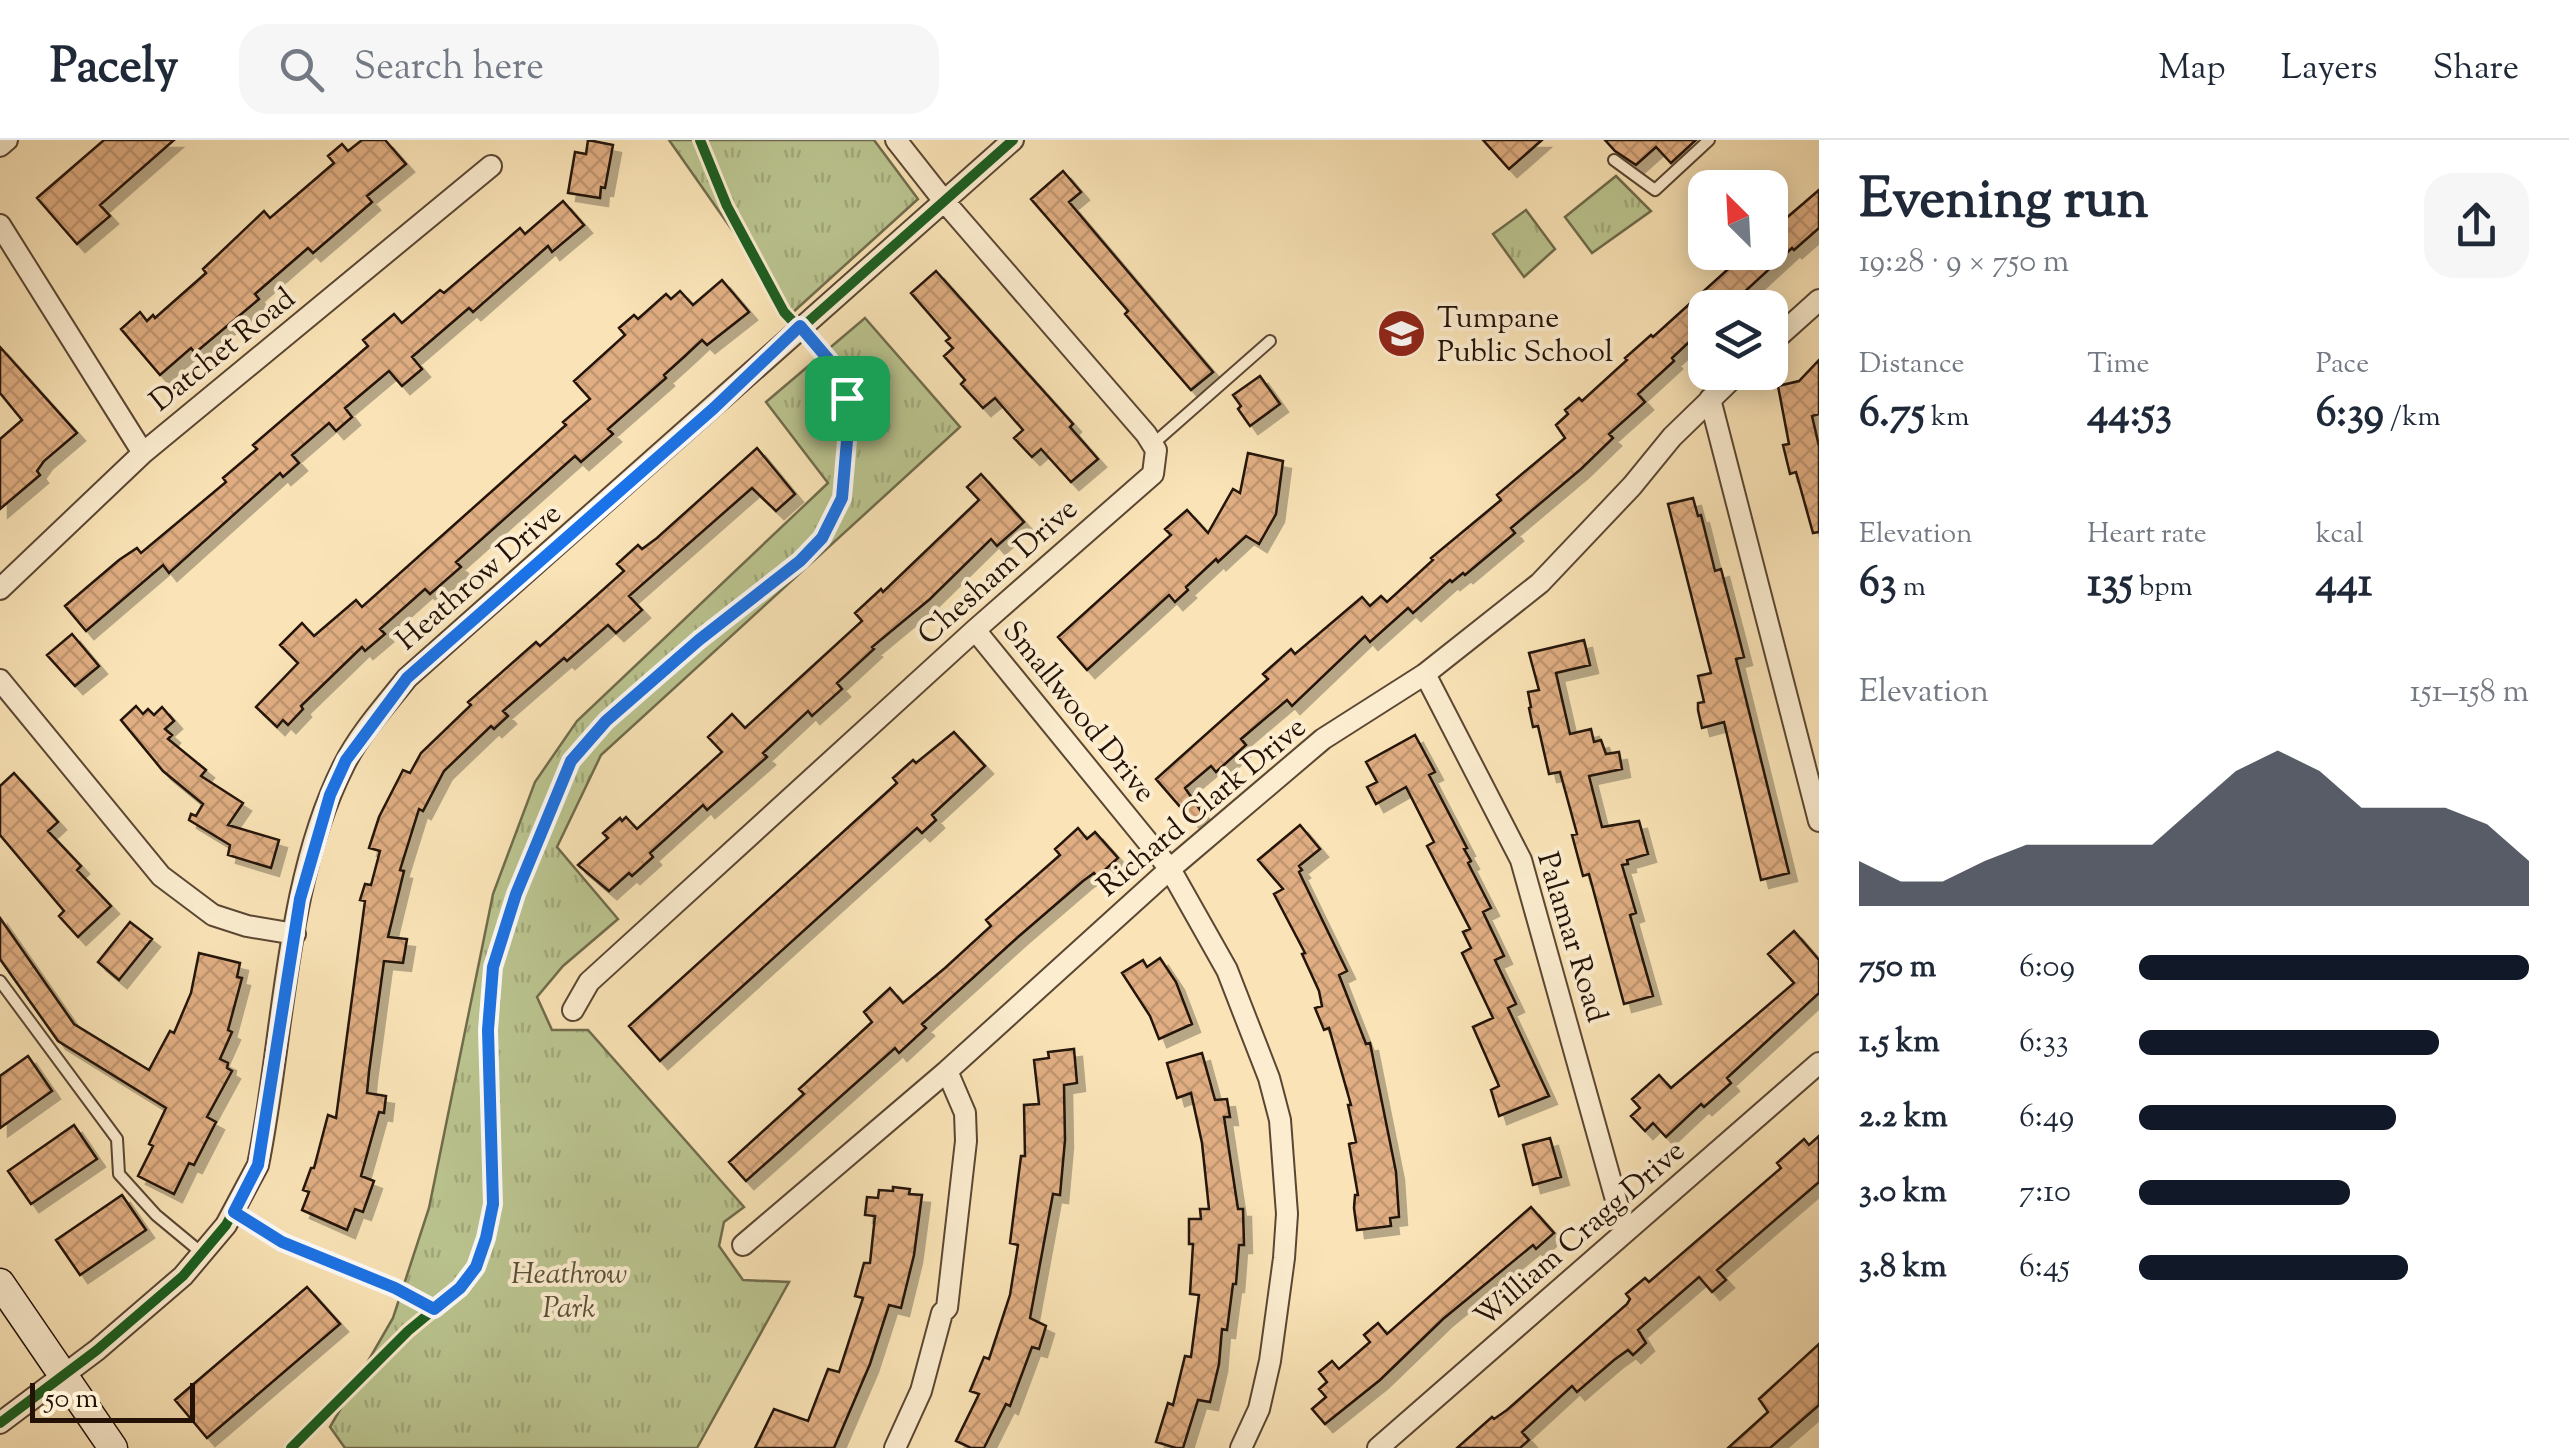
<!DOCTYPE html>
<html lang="en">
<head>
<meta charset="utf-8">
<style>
  body { margin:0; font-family:"Sorts Mill Goudy",serif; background:#f6f6f7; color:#1f2937; height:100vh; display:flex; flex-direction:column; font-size:38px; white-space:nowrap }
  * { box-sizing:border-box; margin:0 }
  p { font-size:32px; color:#747a83 }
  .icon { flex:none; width:55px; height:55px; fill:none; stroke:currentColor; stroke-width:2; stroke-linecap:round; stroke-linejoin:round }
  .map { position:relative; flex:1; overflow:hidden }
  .sheet { display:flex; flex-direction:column; background:#fff; width:750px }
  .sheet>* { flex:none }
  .needle { width:65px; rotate:336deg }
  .buttons { position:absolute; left:1688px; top:30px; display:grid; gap:20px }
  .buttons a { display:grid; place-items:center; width:100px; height:100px; border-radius:20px; background:#fff; box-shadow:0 5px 25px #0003; font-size:50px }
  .scale { position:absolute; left:30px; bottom:25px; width:165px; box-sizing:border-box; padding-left:10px; border:5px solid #241207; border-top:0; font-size:28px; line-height:35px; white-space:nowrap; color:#241207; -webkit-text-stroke:8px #fcedd0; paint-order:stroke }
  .pin { position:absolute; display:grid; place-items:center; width:85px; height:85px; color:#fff; margin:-42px; border-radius:20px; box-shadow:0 5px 15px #0006 }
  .round { display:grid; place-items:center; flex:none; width:105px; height:105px; border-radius:30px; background:#f6f6f7 }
  .summary { display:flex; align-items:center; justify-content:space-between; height:170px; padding:0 40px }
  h1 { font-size:55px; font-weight:700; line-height:75px }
  .figures { display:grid; grid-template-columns:repeat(3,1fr); gap:15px; height:170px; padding:10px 40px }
  .figures div { display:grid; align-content:center }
  .figures b { font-size:42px; font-weight:700 }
  .figures small { font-size:28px; font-weight:400 }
  .figures p { font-size:28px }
  .chart { height:280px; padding:20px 40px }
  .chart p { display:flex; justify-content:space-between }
  .chart svg { width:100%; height:180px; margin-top:10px; fill:#111827; opacity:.7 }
  ul { padding:0 40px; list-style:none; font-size:32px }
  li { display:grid; grid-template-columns:160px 120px 1fr; align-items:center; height:75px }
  li i { height:25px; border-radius:12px; background:#111827 }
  header { display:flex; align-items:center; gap:60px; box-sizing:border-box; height:140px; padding:0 50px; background:#fff; border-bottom:2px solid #e0e1e3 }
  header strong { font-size:48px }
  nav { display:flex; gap:55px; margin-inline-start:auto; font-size:35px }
  .search { width:700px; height:90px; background:#f6f6f7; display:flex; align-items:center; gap:25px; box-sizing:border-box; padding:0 35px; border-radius:30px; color:#747a83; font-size:38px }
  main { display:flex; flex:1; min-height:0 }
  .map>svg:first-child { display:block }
  .grass { fill:url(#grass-tufts); stroke:#706c4c; stroke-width:2.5 }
  .building { fill:url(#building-cross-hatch); stroke:#241207; stroke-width:2.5; filter:url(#shadow) }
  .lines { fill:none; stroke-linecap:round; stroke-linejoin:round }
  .service-casing { stroke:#5a4633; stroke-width:14 }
  .minor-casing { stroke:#5a4633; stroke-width:24 }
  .secondary-casing { stroke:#241207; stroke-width:31 }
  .service { stroke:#fcedd0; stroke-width:10 }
  .minor { stroke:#fcedd0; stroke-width:20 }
  .secondary { stroke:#fcedd0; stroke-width:28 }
  .cycleway-casing { stroke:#fcedd0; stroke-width:16 }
  .cycleway { stroke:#1b5e20; stroke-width:10 }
  .route-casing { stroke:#fff; stroke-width:20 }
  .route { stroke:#1a73e8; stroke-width:12 }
  .labels { text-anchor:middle; stroke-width:8; stroke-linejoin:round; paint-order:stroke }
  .poi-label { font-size:30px; fill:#241207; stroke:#fcedd0; text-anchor:start }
  .street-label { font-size:30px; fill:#241207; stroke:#fcedd0 }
  .park-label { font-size:30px; font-style:italic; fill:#595137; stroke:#fcedd0 }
</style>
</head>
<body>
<header>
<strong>Pacely</strong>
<div class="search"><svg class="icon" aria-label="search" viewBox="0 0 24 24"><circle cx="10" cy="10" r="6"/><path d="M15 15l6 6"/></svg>Search here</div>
<nav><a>Map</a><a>Layers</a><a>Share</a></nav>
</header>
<main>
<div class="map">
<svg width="1819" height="1308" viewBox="0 0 1819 1308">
  <defs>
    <pattern id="grass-tufts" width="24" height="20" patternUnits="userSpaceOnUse" patternTransform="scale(2.5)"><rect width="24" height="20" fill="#bbc590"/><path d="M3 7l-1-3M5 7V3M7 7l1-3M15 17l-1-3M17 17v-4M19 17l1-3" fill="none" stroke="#a1a87b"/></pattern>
    <pattern id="building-cross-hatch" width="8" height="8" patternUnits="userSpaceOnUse" patternTransform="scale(2.5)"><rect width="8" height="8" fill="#e0ae82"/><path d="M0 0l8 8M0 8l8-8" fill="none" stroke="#c0956f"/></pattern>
    <filter id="shadow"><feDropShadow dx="8" dy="8" stdDeviation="0" flood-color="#0004"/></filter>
  </defs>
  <rect width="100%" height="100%" fill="#fae4b7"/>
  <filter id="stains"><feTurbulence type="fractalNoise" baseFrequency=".002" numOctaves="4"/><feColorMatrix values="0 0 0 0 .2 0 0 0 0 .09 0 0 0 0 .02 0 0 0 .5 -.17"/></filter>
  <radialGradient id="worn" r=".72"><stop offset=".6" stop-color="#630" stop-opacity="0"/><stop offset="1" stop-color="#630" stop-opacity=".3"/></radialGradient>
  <path class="grass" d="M669,0h205l44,59 -127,115z
    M1616,36l35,35 -59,42 -27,-36z
    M1526,70l29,39 -31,28 -31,-43z
    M865,178l95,109 -359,328 -44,92 61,72 -55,47 -26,31 15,33h36l156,177 -20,15 -5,24 24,34 46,2 -92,166h-352l-15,-21 63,-109 36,-110 64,-314 42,-112 42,-61 251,-238 -62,-81z"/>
  <path class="building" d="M104,0h70l-74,65 10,11 -33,28 -40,-46z
    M362,0h23l21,24 -39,32 5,6 -38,33 -21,18 -5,-5 -53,46 4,5 -64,54 -4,-5 -31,27 -39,-46 19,-17 7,9 6,-6 2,3 51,-45 -3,-4 61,-58 6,7 64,-55 -6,-7 14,-12 6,7z
    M588,0l25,5 -8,43 -4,-1 -1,11 -32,-5 7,-41 11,2z
    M1483,0h59l-33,29z
    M1605,0h91l-25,23 -15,-16 -20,18 -21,-14z
    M1063,31l18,21 -12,10 144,170 -22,18 -66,-76 3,-3 -97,-112z
    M1819,50v38l-25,22 -2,-2 -65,60h-22v19l-33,31 2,3 -36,33 7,8 -36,32 4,4 -32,31 -70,59 4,5 -50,42 -2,-2 -11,9 -2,-2 -37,33 -5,-5 -38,34 -5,-6 -73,70 -5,-6 -46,39 5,6 -30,27 -5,-6 -26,22 20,29 -10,7 -39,-45 112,-100 -5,-5 28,-25 4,5 67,-57 8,9 11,-10 6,6 46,-42 -2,-2 70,-58 -4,-5 68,-57 -9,-13 12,-11 -3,-4 14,-12 3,3 45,-41 -2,-2 26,-23 2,2 94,-85h23v-20z
    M563,61l21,24 -32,27 -4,-6 -75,66 -4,-4 -57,49 10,12 -20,17 -13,-15 -44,37 7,9 -16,14 -7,-8 -37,32 7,8 -16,14 -3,-4 -111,100 -6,-8 -77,66 -21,-25 54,-46 18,-12 4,5 85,-71 -3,-4 34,-29 -4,-4 115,-99 -5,-6 31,-26 8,9 38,-33 4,3 76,-65 5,6z
    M936,131l137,153 -3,3 28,32 -27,23 -30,-33 -9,8 -18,-19 9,-8 -28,-32 -12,10 -22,-24 4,-4 -21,-24 9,-8 -7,-7 4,-3 -39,-45z
    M722,140l27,32 -42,33 -5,-5 -17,16 -21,19 2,3 -58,51 5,5 -32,28 -6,-6 -119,106 5,5 -31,27 -5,-5 -45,40 5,5 -20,17 -3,-4 -61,59 2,3 -15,16 -5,-5 -6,7 -21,-20 42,-44 -18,-18 22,-22 12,13 42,-36 6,7 204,-182 -3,-3 27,-23 -16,-18 51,-46 -6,-7 15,-13 4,4 28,-25 5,5 9,-8 13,14z
    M0,207l77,86 -33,28 -7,10 3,4 -40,34v-70l22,-19 -22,-27z
    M1819,220v54l-7,2 7,30v86l-6,1 -17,-61 -6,2 -7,-29 6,-1 -11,-58 21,-5z
    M1260,236l20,28 -30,22 -12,-17 3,-3 -8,-11z
    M757,308l38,46 -19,17 -24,-23 -123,108 13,14 -26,23 -8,-8 -41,36 -3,-3 -61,53 5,5 -14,13 -3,-3 -47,45 -21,40 -4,-2 -19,61 4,1 -16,66 19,2 -4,24 -19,-2 -15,111 -2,21 19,3 -2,17 -5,-1 -18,64 13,5 -11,31 -8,-3 -8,21 -45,-20 7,-18 -6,-2 8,-22h3l14,-53 8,3 29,-217 -5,-1 5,-16 6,1 9,-34 -11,-3 10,-31 24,-47 7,3 11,-20 50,-48 -3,-3 68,-60 4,4 84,-75 -7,-7 21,-19 4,4 15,-11z
    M1248,313l35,8 -7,53 -17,30 -13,-8 -28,26 -2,-3 -30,28 2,3 -13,12 -6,-7 -82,75 -29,-33 113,-102 -6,-6 22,-19 21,23 25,-44 7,4z
    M981,334l43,48 -27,24 -6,-7 -61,60 -58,48 2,2 -37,34 5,6 -30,27 -4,-5 -45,42 4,4 -60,53 -4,-5 -53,48 3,4 -21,19 -3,-3 -20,18 -31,-26 30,-27 -5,-5 17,-15 2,3 4,-4 11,12 85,-77 -14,-15 24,-23 13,14 117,-107 -7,-8 26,-24 2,3 96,-92 -12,-13z
    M1693,358l5,18 3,-1 14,56 6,-2 14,53 9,35 -8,2 53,214 -28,7 -37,-158 -22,6 -4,-18v-7l6,-1 -6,-26 13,-3 -43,-169z
    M72,494l27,32 -24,20 -28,-31z
    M1584,500l6,25 -34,8 14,61 21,-5 3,13 7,-2 5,14 13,-2 3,17 -33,7 13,51 37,-6 9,33 -21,6 1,4 -6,1 14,48 -6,2 23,81 -29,8 -35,-130 -6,2 -11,-41 5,-1 -17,-62 -11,2 -11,-48 -5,1 -4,-19 2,-1 -3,-15 11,-2 -10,-37z
    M136,566l7,8 5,-5 6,6 8,-8 12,14 -9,8 7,6 -4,4 38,31 -5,6 42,27 -15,22 51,15 -8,28 -43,-13 2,-10 -41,-25 2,-6 5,2 7,-12 -40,-33 -42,-51z
    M954,592l31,34 -53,49 4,5 -14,13 -5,-5 -257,233 -31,-35 268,-243 -4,-5 20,-18 3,3z
    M1415,595l20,37 -6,3 38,73 -3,1 7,12 -3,2 23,45 -8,4 21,44 -9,4 21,44 -8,4 41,88 -50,20 -8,-26 8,-4 -26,-59 20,-9 -31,-65 9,-5 -8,-16 7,-3 -43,-83 7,-4 -28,-55 -30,17 -9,-17 10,-5 -11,-20z
    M14,633l44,49 -10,9 33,35 -4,4 34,36 -33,31 -19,-21 5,-5 -64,-76v-49z
    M1300,685l20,24 -21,17 3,4 -3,2 48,99 -8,4 27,69 4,-1 26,129 3,45 -9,1 1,8 -34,4 -3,-22 1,-13h3l-9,-51 7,-2 -8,-37h3l-22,-77 -5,2 -9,-22 7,-2 -3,-15 -17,-37 3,-1 -31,-59 9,-5 -25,-29z
    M1078,688l9,11 8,-7 23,26 -21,19 -3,-4 -11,8 -65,56 -96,87 4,4 -27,25 -4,-5 -149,133 -17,-19 75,-68 -5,-5 73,-67 -8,-10 26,-24 13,15 42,-35 46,-42 -5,-6 74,-65 -5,-6z
    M0,778l74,106 75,46 21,-39 4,2 17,-40 8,-40 41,10 -3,14 5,1 -14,52 4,2 -12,27 8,4 -1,5 5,3 -25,46 9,5 -22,43 -5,-2 -15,31 -36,-18 15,-30 -4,-2 17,-36 -108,-67 -58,-82z
    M130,782l22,17 -33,41 -21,-18z
    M1794,791l25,29v33l-92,85 4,5 -27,24 -3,-3 -35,33 -13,-14 -8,8 -14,-15 9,-8 -8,-9 27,-24 12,13 123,-105 -26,-29z
    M1160,818l16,24 16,42 -33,15 -9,-23 -28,-43 21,-13 4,7z
    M1074,909l3,34 -13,2 1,55 -5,55 -7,-1 -23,124 16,8 -7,23 -7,-2 -22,59 -4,-2 -22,44h-13l-15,-7 23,-47 -9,-3 14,-34 5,2 21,-64 8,-50 -8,-2 11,-87h4l-1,-51 15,-1 -5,-44 15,-2 -1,-6z
    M1202,913l13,47 12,-1 3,18h-6l14,92h5l1,36h-5l-3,39h-3l-6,46 -5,-1 -3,35 -9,38 -12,-2 -15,48h-7l-20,-6 12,-39 5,2 12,-49 6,1 8,-62 -9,-1 3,-50h-4v-25h12l-1,-10h9l-7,-66 -11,-50 -14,5 -10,-35z
    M28,916l24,35 -52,37v-52z
    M74,985l23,34 -66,45 -23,-33z
    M1819,996v46l-102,88 9,10 -14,12 -13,-15 -61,53 8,13 -13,12 -5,-5 -14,10 -37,32 -5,-6 -50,46 7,8 -9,8h-63l35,-31 2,2 13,-9 120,-106 3,-5 -4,-5 19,-16 4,4 132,-114 -4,-5 27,-24 5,6z
    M1550,998l11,39 -28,8 -10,-40z
    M893,1047l17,2 -1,5 13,1 -8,60 -13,53 -12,-3 -19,59 -36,84h-79l19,-39 34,12 20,-52 11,3 24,-74 -8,-2 9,-33h6l5,-47 -10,-1 2,-18 11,1 1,-8 14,1z
    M122,1055l24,35 -66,45 -24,-35z
    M1531,1067l23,26 -18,16 -3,-4 -90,74 -63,61 -55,44 -13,-15 14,-12 -7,-8 8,-7 -8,-10 13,-11 7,8 31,-27 -6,-7 14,-12 9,11z
    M307,1147l33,37 -133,114 -32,-38z
    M1819,1204v61l-49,43h-42l40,-36 -9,-13z"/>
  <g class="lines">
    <defs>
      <path id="service" d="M1614,20l41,30 54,-50
        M1153,304l117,-103
        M0,841l117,158 2,35 37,41 47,39"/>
      <path id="minor" d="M0,6l7,-6
        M0,85l143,228
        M1770,204l49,-44
        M1710,259l109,422
        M0,449l143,-136 348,-287
        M975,490l195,239 57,101 42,108 11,42 7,94 -3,44 -14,103 -11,48 -18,39
        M1425,534l96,186 104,372
        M0,540l161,196 52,39 34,11 48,8
        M573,870l16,-28 386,-352 178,-156 3,-24 -10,-16 -202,-233 -48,-61
        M743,1105l204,-174 223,-202 153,-130 102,-65 115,-91 92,-97 40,-49 67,-65
        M0,1283l97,-73 86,-74 43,-51 32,-60c26,-128 27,-284 86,-400 16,-32 41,-59 63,-87l606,-538
        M895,1308l26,-57 21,-78 5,-5 19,-167 -1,-28 -18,-42
        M1378,1308l441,-385"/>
      <path id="secondary" d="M0,1143l113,165"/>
    </defs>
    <use href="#service" class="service-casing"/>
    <use href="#minor" class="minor-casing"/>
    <use href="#secondary" class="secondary-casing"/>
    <use href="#service" class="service"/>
    <use href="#minor" class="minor"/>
    <use href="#secondary" class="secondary"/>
    <defs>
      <path id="cycleway" d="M234,1073l49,29 112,46 38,21
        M0,1283l97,-73 86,-74 43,-51 32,-60c26,-128 27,-284 86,-400 16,-32 41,-59 63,-87l606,-538
        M291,1308l117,-117 52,-43 16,-21 11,-29 6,-34 -5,-174 5,-63 23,-73 55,-133 34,-40 94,-81 101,-79 21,-23 20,-41 7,-68 -1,-31 -7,-20 -11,-18 -45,-48 -57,-106 -27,-66"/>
    </defs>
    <use href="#cycleway" class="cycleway-casing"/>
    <use href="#cycleway" class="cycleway"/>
  </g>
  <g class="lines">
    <defs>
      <path id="route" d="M800,186l29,34 18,38 1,31 -6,69 -20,40 -22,23 -101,79 -93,81 -35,40 -55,133 -23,73 -5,63 5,174 -7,34 -10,29 -16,21 -26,21 -39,-21 -113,-46 -48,-30 24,-47 42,-266 30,-104 16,-35 61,-82 307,-270z"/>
    </defs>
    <use href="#route" class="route-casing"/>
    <use href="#route" class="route"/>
  </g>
  <defs>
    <symbol id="school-disc" viewBox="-11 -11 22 22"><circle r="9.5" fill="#8f2418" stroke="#fcedd0"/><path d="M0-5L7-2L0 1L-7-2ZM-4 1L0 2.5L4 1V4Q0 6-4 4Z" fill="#fff"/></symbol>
  </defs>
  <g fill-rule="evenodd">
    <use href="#school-disc" x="1374" y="166" width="55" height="55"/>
  </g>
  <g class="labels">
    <g class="poi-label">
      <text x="1437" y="187">Tumpane<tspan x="1437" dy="34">Public School</tspan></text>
    </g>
    <g class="street-label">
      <text transform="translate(222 209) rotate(-39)" y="10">Datchet Road</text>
      <text transform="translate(997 431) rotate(-42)" y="10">Chesham Drive</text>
      <text transform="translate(478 436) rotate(-41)" y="10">Heathrow Drive</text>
      <text transform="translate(1080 571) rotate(51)" y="10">Smallwood Drive</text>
      <text transform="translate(1201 666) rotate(-40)" y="10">Richard Clark Drive</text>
      <text transform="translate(1573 797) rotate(73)" y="10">Palamar Road</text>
      <text transform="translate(1579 1093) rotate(-41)" y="10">William Cragg Drive</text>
    </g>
    <g class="park-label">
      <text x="569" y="1143">Heathrow<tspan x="569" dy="34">Park</tspan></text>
    </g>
  </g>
  <rect width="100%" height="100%" filter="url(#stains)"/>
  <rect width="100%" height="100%" fill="url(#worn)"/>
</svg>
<div class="buttons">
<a><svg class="needle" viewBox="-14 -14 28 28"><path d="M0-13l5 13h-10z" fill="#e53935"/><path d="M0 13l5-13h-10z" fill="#747a83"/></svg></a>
<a><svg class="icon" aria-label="layers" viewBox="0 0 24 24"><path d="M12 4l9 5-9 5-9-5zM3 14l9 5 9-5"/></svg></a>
</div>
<div class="scale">50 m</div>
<div class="pin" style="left:847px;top:258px;background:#1e9e55"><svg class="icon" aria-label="arrive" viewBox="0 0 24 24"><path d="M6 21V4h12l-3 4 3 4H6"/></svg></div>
</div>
<section class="sheet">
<div class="summary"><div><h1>Evening run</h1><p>19:28 · 9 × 750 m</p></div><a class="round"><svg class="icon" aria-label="share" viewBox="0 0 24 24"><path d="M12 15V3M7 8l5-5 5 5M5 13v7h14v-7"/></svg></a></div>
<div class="figures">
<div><p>Distance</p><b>6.75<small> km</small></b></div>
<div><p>Time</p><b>44:53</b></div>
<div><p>Pace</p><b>6:39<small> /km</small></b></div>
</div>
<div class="figures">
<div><p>Elevation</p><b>63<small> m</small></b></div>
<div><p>Heart rate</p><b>135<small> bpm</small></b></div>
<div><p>kcal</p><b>441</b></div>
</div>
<div class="chart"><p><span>Elevation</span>151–158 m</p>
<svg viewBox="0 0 160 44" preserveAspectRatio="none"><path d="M0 44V33L10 38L20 38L30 33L40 29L50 29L60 29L70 29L80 20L90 11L100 6L110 11L120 20L130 20L140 20L150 24L160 33V44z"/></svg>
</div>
<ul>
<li><b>750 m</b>6:09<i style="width:100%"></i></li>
<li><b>1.5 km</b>6:33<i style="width:77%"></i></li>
<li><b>2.2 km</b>6:49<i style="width:66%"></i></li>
<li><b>3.0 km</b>7:10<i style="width:54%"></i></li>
<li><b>3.8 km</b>6:45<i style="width:69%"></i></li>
</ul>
</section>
</main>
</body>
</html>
